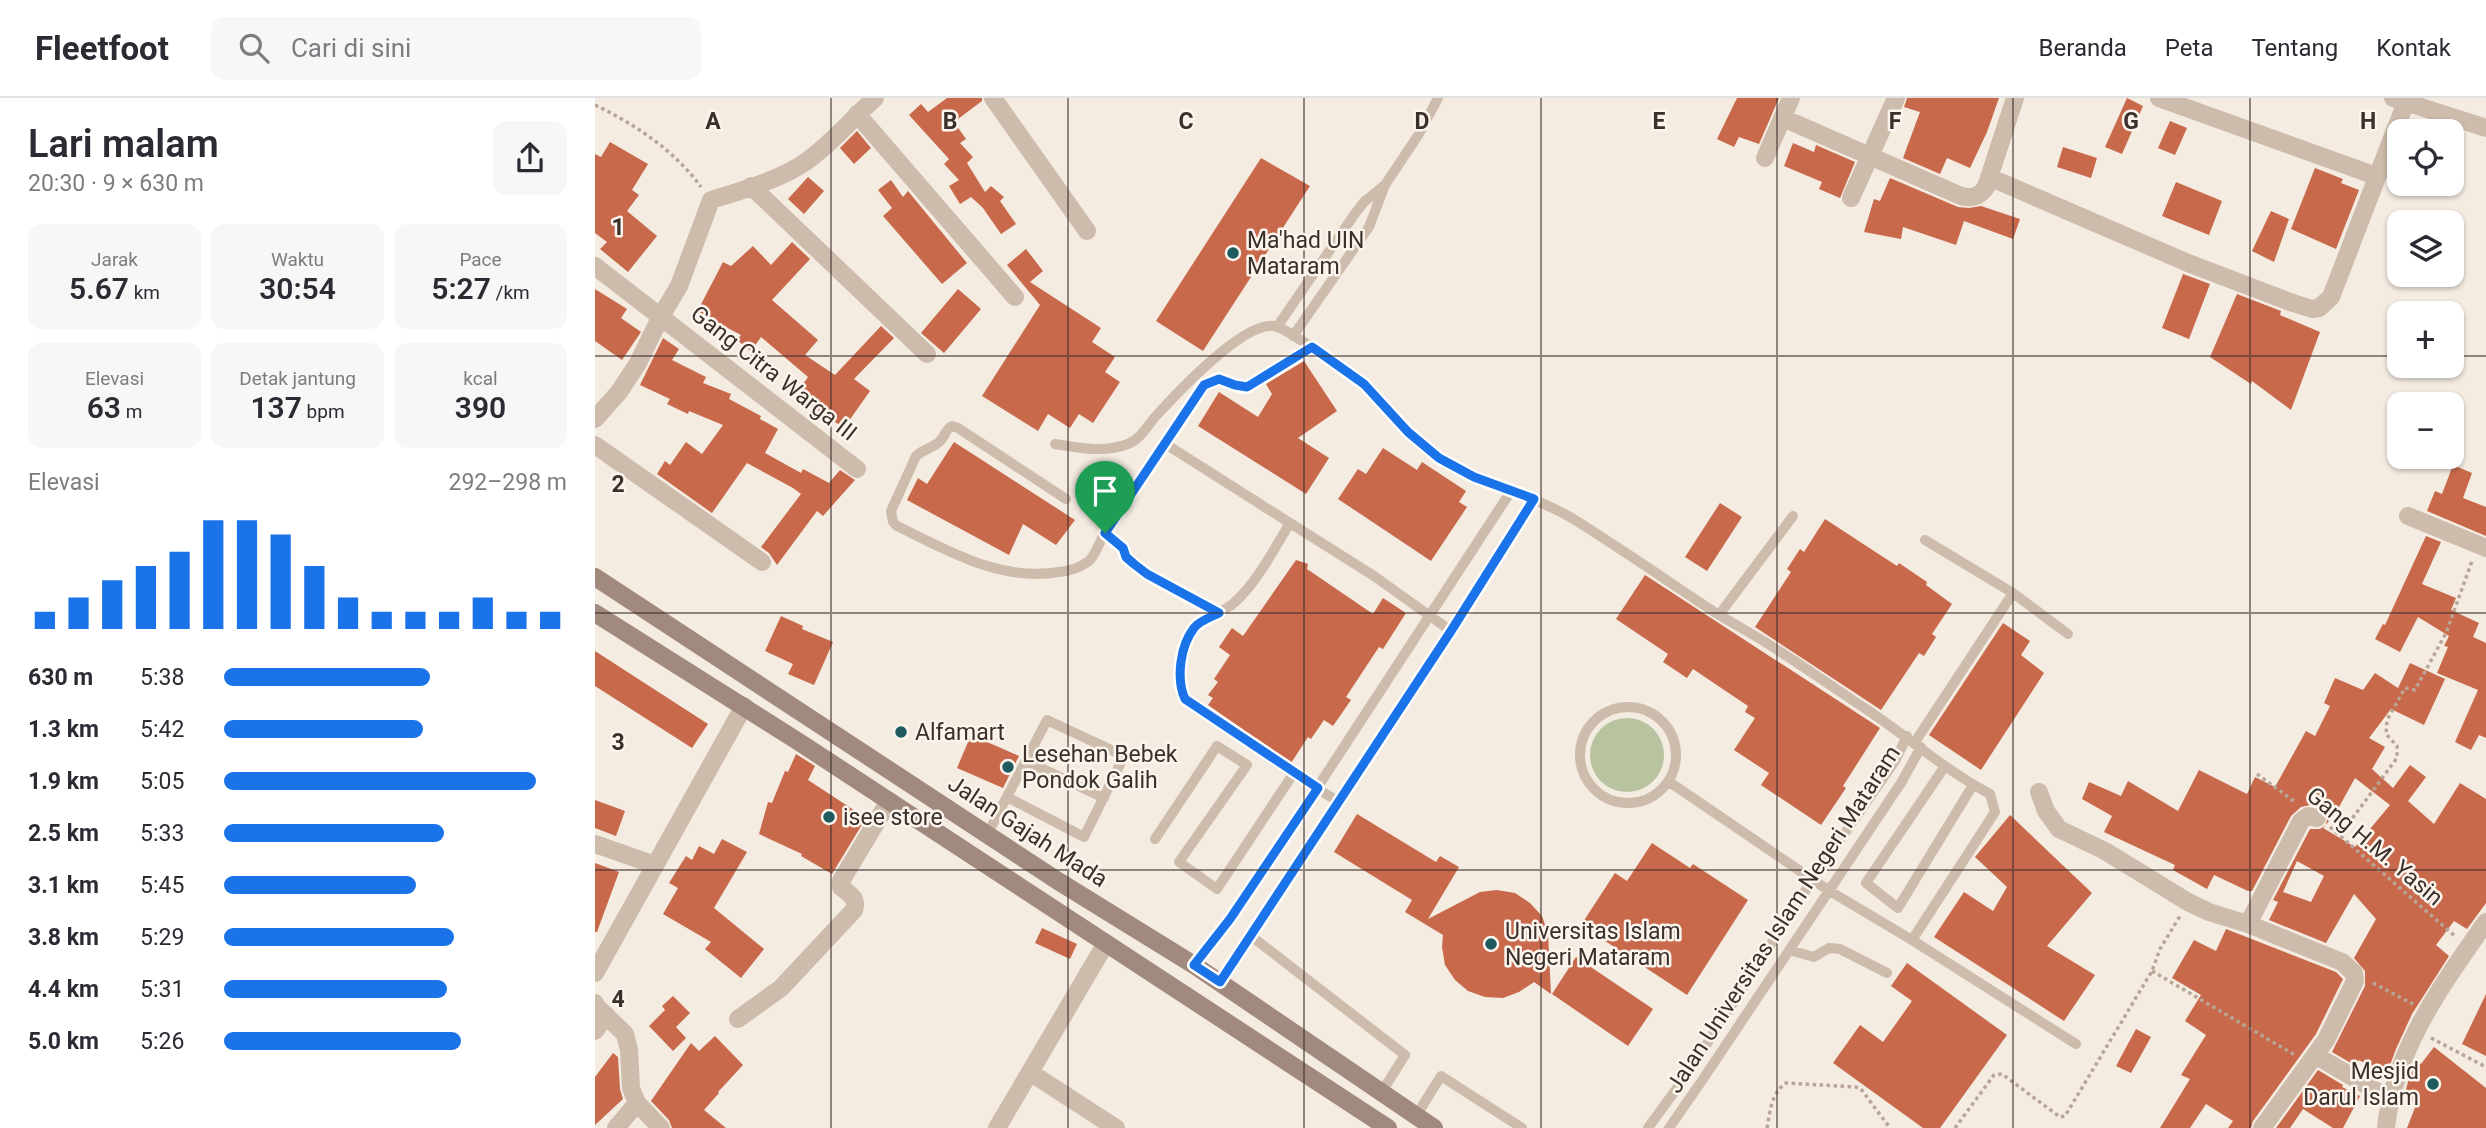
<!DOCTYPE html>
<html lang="id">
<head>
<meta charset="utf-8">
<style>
  body { margin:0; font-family:Roboto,sans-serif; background:#f7f7f7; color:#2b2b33; height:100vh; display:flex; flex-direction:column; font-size:26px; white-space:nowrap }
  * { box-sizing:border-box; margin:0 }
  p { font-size:23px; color:#7c7c81 }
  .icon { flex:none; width:38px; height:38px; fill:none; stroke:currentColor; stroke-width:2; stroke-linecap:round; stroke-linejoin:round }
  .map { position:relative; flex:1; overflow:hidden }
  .drawer { display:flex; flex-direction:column; background:#fff; width:595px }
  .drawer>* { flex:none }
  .fabs { position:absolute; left:1792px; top:21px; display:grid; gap:14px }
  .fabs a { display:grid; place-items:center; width:77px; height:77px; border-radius:14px; background:#fff; box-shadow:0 2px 5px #0004; font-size:35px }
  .pin { position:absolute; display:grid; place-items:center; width:60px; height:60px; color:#fff; margin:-72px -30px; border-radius:50% 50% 50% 0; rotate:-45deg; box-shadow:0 0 7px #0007 }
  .pin .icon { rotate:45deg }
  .round { display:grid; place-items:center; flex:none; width:74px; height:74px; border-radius:14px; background:#f7f7f7 }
  .head { display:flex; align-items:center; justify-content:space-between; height:119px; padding:0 28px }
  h1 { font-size:38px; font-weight:600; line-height:52px }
  .metrics { display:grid; grid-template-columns:repeat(3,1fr); gap:10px; height:119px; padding:7px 28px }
  .metrics div { display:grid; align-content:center; border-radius:14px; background:#f7f7f7; text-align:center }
  .metrics b { font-size:30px; font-weight:600 }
  .metrics small { font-size:19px; font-weight:400 }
  .metrics p { font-size:19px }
  .chart { height:196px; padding:14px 28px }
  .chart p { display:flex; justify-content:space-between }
  .chart svg { width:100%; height:126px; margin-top:7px; stroke:#1a73e8; stroke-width:6 }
  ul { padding:0 28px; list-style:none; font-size:23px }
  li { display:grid; grid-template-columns:112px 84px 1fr; align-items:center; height:52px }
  li i { height:18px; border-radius:9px; background:#1a73e8 }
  header { display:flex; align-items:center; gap:42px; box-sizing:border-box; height:98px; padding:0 35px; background:#fff; border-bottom:2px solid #e1e1e2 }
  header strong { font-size:33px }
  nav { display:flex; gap:38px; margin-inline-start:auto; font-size:24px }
  .search { width:490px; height:63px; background:#f7f7f7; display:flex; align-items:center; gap:18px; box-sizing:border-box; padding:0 24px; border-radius:14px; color:#7c7c81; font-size:26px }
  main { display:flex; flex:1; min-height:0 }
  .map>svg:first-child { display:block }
  .green { fill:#b8c4a0 }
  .building { fill:#c8694b; fill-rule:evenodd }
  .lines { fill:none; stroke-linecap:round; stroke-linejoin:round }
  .path { stroke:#b9a596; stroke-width:3.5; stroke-dasharray:3.5 3.5; stroke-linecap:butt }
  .service { stroke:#cdbbac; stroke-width:10 }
  .minor { stroke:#cdbbac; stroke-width:18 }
  .tertiary { stroke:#cdbbac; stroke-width:18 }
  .secondary { stroke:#a18a7d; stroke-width:18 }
  .route-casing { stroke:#fff; stroke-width:14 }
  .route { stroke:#1a73e8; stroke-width:9 }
  .grid { fill:none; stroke:#3b302b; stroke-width:2; stroke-opacity:0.55 }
  .poi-dot { fill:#1f5a5e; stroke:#fbf5ee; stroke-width:2.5 }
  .labels { text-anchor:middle; stroke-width:5; stroke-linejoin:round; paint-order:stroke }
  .poi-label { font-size:23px; fill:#3b302b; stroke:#fbf5ee; text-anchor:start }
  .street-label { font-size:23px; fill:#3b302b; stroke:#fbf5ee }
  .grid-label { font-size:23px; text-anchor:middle; font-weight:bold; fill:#3b302b; stroke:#fbf5ee; stroke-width:5; stroke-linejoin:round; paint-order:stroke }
</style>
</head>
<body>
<header>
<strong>Fleetfoot</strong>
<div class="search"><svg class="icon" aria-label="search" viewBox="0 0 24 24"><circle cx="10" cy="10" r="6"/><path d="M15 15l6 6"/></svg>Cari di sini</div>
<nav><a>Beranda</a><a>Peta</a><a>Tentang</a><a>Kontak</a></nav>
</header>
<main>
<section class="drawer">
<div class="head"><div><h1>Lari malam</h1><p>20:30 · 9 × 630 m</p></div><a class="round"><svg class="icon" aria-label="share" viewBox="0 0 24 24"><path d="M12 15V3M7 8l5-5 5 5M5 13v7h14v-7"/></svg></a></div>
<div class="metrics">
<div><p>Jarak</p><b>5.67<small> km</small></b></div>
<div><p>Waktu</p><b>30:54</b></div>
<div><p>Pace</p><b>5:27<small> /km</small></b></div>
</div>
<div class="metrics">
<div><p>Elevasi</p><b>63<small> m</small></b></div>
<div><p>Detak jantung</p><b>137<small> bpm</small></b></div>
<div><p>kcal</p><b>390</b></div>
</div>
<div class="chart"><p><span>Elevasi</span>292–298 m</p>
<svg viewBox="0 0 160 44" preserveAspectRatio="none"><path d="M5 44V38M15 44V33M25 44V27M35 44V22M45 44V17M55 44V6M65 44V6M75 44V11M85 44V22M95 44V33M105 44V38M115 44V38M125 44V38M135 44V33M145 44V38M155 44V38"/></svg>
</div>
<ul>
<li><b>630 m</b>5:38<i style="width:60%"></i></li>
<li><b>1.3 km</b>5:42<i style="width:58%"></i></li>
<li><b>1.9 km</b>5:05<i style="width:91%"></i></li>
<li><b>2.5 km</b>5:33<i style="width:64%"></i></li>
<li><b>3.1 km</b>5:45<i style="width:56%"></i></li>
<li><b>3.8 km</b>5:29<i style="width:67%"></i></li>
<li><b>4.4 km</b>5:31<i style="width:65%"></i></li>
<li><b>5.0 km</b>5:26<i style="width:69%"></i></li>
</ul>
</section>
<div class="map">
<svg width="1891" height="1030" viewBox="0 0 1891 1030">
  <rect width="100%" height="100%" fill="#f4ebe1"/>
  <path class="green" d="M995 657a37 37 0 1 1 74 0a37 37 0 1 1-74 0Z"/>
  <path class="building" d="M352,0h35v3l-28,21 12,17 -6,4 13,14 -6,6 18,29 6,-6 13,11 -4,4 16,23 -15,10 -18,-26 -12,-11 -11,7 -11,-18 10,-6 -15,-16 5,-5 -40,-44 12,-11 7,8z
    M1142,0h42l-20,46 -20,-7 -5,10 -17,-8z
    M1312,0h92l-12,34 -17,36 -23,-10 -7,16 -37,-16 17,-46 -16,-5z
    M1532,0l16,8 -21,48 -17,-7z
    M1575,23l17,7 -12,27 -17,-7z
    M262,33l14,17 -17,16 -14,-16z
    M15,44l38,22 -16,26 7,5 -12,16 30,25 -29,36 -28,-23 7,-7 -12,-9v-79l6,3z
    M1198,45l21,9 2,-7 39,17 -15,36 -21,-9 3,-7 -38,-16z
    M1468,49l34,11 -6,20 -34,-11z
    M666,60l49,28 -107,165 -47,-30z
    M1720,70l28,11 -2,4 18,7 -23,59 -45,-20z
    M213,79l16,14 -20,23 -16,-15z
    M1295,80l68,29 11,1 12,-2 39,13 -7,20 -49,-18 -8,24 -53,-18 -2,12 -37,-7 10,-33 6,2z
    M296,82l12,17 5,-6 59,72 -25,21 -59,-68 9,-8 -14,-18z
    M1581,84l46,19 -13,34 -47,-19z
    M1676,113l18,8 -15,43 -22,-11z
    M197,144l18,17 -38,41 46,40 -13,15 30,20 46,-49 13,12 -40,41 16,12 -26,37 -49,-33 13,-18 -47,-40 -10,14 -14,-11 4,-5 -44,-23 26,-50 8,4 22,-20 18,19z
    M431,151l17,22 -13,11 71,46 -9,14 23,15 -10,15 15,10 -27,41 -14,-9 -9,14 -22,-14 -10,17 -56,-35 58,-91 -33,-40z
    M1588,176l27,10 -21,55 -27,-11z
    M0,191l32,20 -6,9 20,14 -19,28 -27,-19z
    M363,191l23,20 -37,44 -23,-20z
    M1642,196l44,17 -1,4 40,17 -29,78 -39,-29 -1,3 -41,-27z
    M68,240l16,11 -7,11 34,17 -3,6 28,11 -2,5 32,17 -1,3 18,10 -13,24 36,20 2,-4 26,14 11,-13 15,10 -32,36 -6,-5 -40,54 -8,-12 -8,-6 40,-53 -8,-6 -46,-25 -35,50 -55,-39 8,-13 5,4 16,-23 16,12 21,-29 -34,-14 -1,3 -21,-10 3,-5 -30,-14z
    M709,263l33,50 -39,27 31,20 -23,36 -108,-68 21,-34 39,25 14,-23 -6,-10z
    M359,344l121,78 -19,25 -33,-21 -14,31 -102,-55 11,-22 9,6z
    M788,350l34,22 5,-8 44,29 -7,11 8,5 -36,54 -93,-62 20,-30 8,5z
    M1858,367l19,8 -9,25 23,9v29l-59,-25 8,-20 7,3z
    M1125,405l22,14 -35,54 -22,-14z
    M1230,421l72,47 2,-3 28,19 -1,3 26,19 -20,30 4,3 -12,19 -5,-3 -38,57 -126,-83 36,-55 -4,-3 13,-20 4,3z
    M1831,438l15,6 -19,42 34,14 -5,12 28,13 -6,14 13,6v95l-7,-3 -8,15 -16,-8 23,-52 -41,-17 11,-26 -4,-1 5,-10 -31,-19 -18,35 -25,-13 8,-15 2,1z
    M701,462l12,4 -1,5 66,45 10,-16 23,15 -23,36 -4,-2 -33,50 5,3 -18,26 -9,-6 -13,19 -3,-2 -17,26 -83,-58 5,-7 -5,-3 10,-13 -4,-3 16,-24 -11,-8 13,-19 11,8z
    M1050,477l235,153 -37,58 3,2 -25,37 -60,-40 8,-12 -35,-23 21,-32 -10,-6 3,-6 -55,-37 -6,9 -24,-16 5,-8 -52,-35z
    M186,518l22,10 -1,3 31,13 -19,43 -26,-11 5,-10 -28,-13z
    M1408,525l27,18 -9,14 23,18 -63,97 -52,-35z
    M0,553l113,73 -16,24 -97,-62z
    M1815,565l35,16 -21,46 -33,-16 -22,29 16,9 -13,22 21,19 17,-23 16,12 -18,24 26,23 26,-41 26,16v104l-19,26 -13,-8 -18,24 13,11 -37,58 -16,35 -10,27 -27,-16 -3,6 -24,-14 33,-66v-15l-11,-13 22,-39 -22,-25 -28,49 -57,-23 9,-18 -5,-2 37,-71h10l6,-4 -3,3 32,19 35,-42 -35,-27 -16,29 -13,18 2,-10 -4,-6 -14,-4 -9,2 -10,9 -39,75h-4l-34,-16 -7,14 -34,-19 2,-5 -71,-33 8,-16 -30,-17 7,-17 32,14 7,-15 50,30 21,-41 48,24 8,-17 20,10 31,-56 9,5 15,-30 -6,-3 11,-25 28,12 12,-17 23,15zM1702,763l27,15 -13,26 -28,-10z
    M376,637l48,21 -16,32 -46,-20z
    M201,656l19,12 -7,14 58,38 -34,56 -31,-18 1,-2 -43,-20 9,-32 4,1 13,-32 3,1z
    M0,702l30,11 -9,25 -21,-8z
    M762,716l79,48 4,-6 19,11 -31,52 52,-27 17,-2 18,3 15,10 12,13 6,17 3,61 -17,-12 -15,10 -16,6 -18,-1 -17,-6 -13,-11 -10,-15 -3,-18 1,-12 -38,-23 7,-12 -78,-48z
    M1415,717l82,78 -45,53 48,29 -31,46 -130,-84 30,-45 29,19 14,-24 -32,-30z
    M127,741l25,13 -33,56 50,41 -23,29 -36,-29 6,-7 -48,-28 15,-26 -9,-5 17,-27 6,4 7,-14 15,8z
    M1057,745l38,25 3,-4 55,36 -61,95 -106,-70 34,-52 12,8z
    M0,765l24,9 -22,60h-2z
    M447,830l35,16 -7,15 -35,-16z
    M1631,831l110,43 7,7 -27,55 -63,87 -2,7h-23l5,-7 -27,-17 -16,24h-30l30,-49 -9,-4 25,-40 -21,-14 16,-26 -29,-17 22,-38 22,11z
    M981,859l77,52 -25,37 -76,-52z
    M1312,865l100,72 -67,93h-17l-90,-65 27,-38 23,17 29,-41 -21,-15z
    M1891,896v62l-24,-12z
    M78,898l17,17 -14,14 10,11 -13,13 -24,-25 16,-16 -3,-4z
    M1541,931l15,8 -20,36 -15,-7z
    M120,938l28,29 -25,27 1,1 -15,17 22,18h-54l-3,-8 -18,-19 40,-58 8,8z
    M1839,949l52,41v40h-79l9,-23 -12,-9 6,-21 6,-14 5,3z
    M18,955l5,4 2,32 3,10 -28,26v-48z
    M1723,972l25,15 -1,2 18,9 -17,32h-10l-30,-19 -13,19h-14z"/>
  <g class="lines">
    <path class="path" d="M0,7c40,19 80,46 106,82
      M1662,676l38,28
      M1735,729l126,110
      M1745,737l57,-77v-12l-11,-12 1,-14 18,-32 10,2 31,-57 26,-72
      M1557,873l143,84
      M1778,885l40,21
      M1836,940l55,29
      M1172,1030c3,-16 4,-35 19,-45l70,4 5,2 29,39
      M1360,1030l39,-53 8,-1 58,43 5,-1 87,-145 8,-22 20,-33"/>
    <path class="service" d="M682,229l77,-112 10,-13 21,-17
      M698,238l76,-109 16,-42 34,-51 19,-36
      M569,345l126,80
      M460,346c23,4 50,9 73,0 12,-5 19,-17 27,-27 21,-23 88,-95 119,-91 10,2 21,11 30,16 28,16 54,35 76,58 21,21 36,43 61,59 42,27 92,35 134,61 48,30 94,62 141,93 16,10 33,19 49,29 35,22 69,46 104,69 40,27 78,60 121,83l5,18 -83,128 164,104
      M471,401l-108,-71 -6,-2c-7,4 -6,8 -11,14 -5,7 -18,9 -25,16l-25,55 2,11 4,4c52,25 103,56 162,46 10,-1 22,-5 30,-11 7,-7 11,-20 16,-29l18,16 3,9 8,7 14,10 71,39
      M510,434l99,-147 14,-6 17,6 12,2 65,-40
      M1418,495l55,41
      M1124,517l74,-99
      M985 657a48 48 0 1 1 96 0a48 48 0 1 1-96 0Z
      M1320,644l98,-149 -88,-53
      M431,663l78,37
      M1350,668l-79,117 32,25 75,-123
      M1073,683l160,109 84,50
      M744,704l-46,-28 -108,-75c-9,-20 -5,-54 9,-72 10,-11 30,-14 41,-25 23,-21 39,-53 55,-79l84,53 77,55
      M392,737l60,-115 77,36 -40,81 -77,-40
      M560,741l62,-93 30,19 -68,97 38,27 76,-115
      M656,838l154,119 -24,38
      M1194,852l25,7 15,-9 11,1 47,24
      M599,867l36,-46 55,-82 226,-346
      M625,884l231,-351 83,-132
      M821,1018l25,-40 81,52
      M1053,1030l40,-55 125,-194 82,-118 12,-25
      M1074,1030l32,-46 200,-299 20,-36"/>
    <path class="minor" d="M398,0l94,133
      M1564,0l217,78
      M1798,0l93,30
      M262,16l158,183
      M1188,20l178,78c11,3 19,0 25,-9l29,-89
      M1170,60l26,-60
      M1394,79l199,86 105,40 19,6 7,-1 12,-11 75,-195
      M156,88l176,168
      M1256,100l45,-100
      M0,168l262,203
      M0,321l24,-27 19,-29 23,-47 18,-30 32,-86c29,-9 71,-21 96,-39 25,-18 45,-42 68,-63
      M0,347l167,117
      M1813,418l78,32
      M1444,694l7,19 13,18 46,22 83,51 21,10 39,12
      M0,746l60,21
      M0,875l149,-267
      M0,905l1,3 29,28 4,16 2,38 6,15 24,25
      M143,921l43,-31 73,-78c4,-11 -4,-16 -13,-23v-6l48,-80
      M0,933l11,-16
      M1720,957l75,44
      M436,975l85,55
      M21,1030l21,-25
      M402,1030l109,-185
      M1667,1030l64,-88 29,-59 -1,-8 -12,-11 -94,-38 53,-103 7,-5 9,2"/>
    <path class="tertiary" d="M1791,1030c8,-78 56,-143 100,-206"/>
    <path class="secondary" d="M0,479l463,304 136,84 240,163
      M0,515l204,129 589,386"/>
  </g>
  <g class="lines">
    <defs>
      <path id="route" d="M717,249l52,37 44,48 31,26 35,19 60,22 -83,132 -231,351 -26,-17 36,-46 88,-131 -133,-89c-9,-20 -5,-53 9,-71 5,-7 17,-11 25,-15l-72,-39 -13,-10 -8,-7 -3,-9 -18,-15 99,-148 15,-6 16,6 12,2z"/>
    </defs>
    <use href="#route" class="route-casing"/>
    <use href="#route" class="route"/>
  </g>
  <path class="grid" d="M236,0v1030M473,0v1030M709,0v1030M946,0v1030M1182,0v1030M1418,0v1030M1655,0v1030M0,258h1804M1857,258h34M0,515h1891M0,772h1891"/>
  <g class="poi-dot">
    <circle cx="638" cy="155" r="7"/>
    <circle cx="306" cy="634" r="7"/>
    <circle cx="413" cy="669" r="7"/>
    <circle cx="234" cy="719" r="7"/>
    <circle cx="896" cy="846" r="7"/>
    <circle cx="1838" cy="986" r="7"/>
  </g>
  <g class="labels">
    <g class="poi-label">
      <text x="652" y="150">Ma'had UIN<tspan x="652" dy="26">Mataram</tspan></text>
      <text x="320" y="642">Alfamart</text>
      <text x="427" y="664">Lesehan Bebek<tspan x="427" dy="26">Pondok Galih</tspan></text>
      <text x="248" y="727">isee store</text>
      <text x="910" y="841">Universitas Islam<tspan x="910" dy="26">Negeri Mataram</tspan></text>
      <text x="1824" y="981" text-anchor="end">Mesjid<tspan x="1824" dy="26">Darul Islam</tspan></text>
    </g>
    <g class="street-label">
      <text transform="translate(179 275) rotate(38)" y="8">Gang Citra Warga III</text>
      <text transform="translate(433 733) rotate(33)" y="8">Jalan Gajah Mada</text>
      <text transform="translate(1780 748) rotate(40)" y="8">Gang H.M. Yasin</text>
      <text transform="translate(1188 821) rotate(-57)" y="8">Jalan Universitas Islam Negeri Mataram</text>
    </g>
  </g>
  <g class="grid-label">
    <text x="118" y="31">A</text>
    <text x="355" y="31">B</text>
    <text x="591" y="31">C</text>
    <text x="827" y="31">D</text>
    <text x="1064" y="31">E</text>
    <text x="1300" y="31">F</text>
    <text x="1536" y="31">G</text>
    <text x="1773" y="31">H</text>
    <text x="23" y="137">1</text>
    <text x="23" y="394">2</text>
    <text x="23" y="652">3</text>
    <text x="23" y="909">4</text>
  </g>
</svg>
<div class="fabs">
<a><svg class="icon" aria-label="locate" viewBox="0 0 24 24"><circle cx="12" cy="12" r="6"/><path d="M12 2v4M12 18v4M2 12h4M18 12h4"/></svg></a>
<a><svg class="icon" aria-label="layers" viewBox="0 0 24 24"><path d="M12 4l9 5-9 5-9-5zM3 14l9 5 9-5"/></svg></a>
<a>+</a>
<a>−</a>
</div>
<div class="pin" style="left:510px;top:435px;background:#1e9e55"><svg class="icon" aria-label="arrive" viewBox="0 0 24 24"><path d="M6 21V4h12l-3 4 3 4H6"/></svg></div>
</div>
</main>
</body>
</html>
